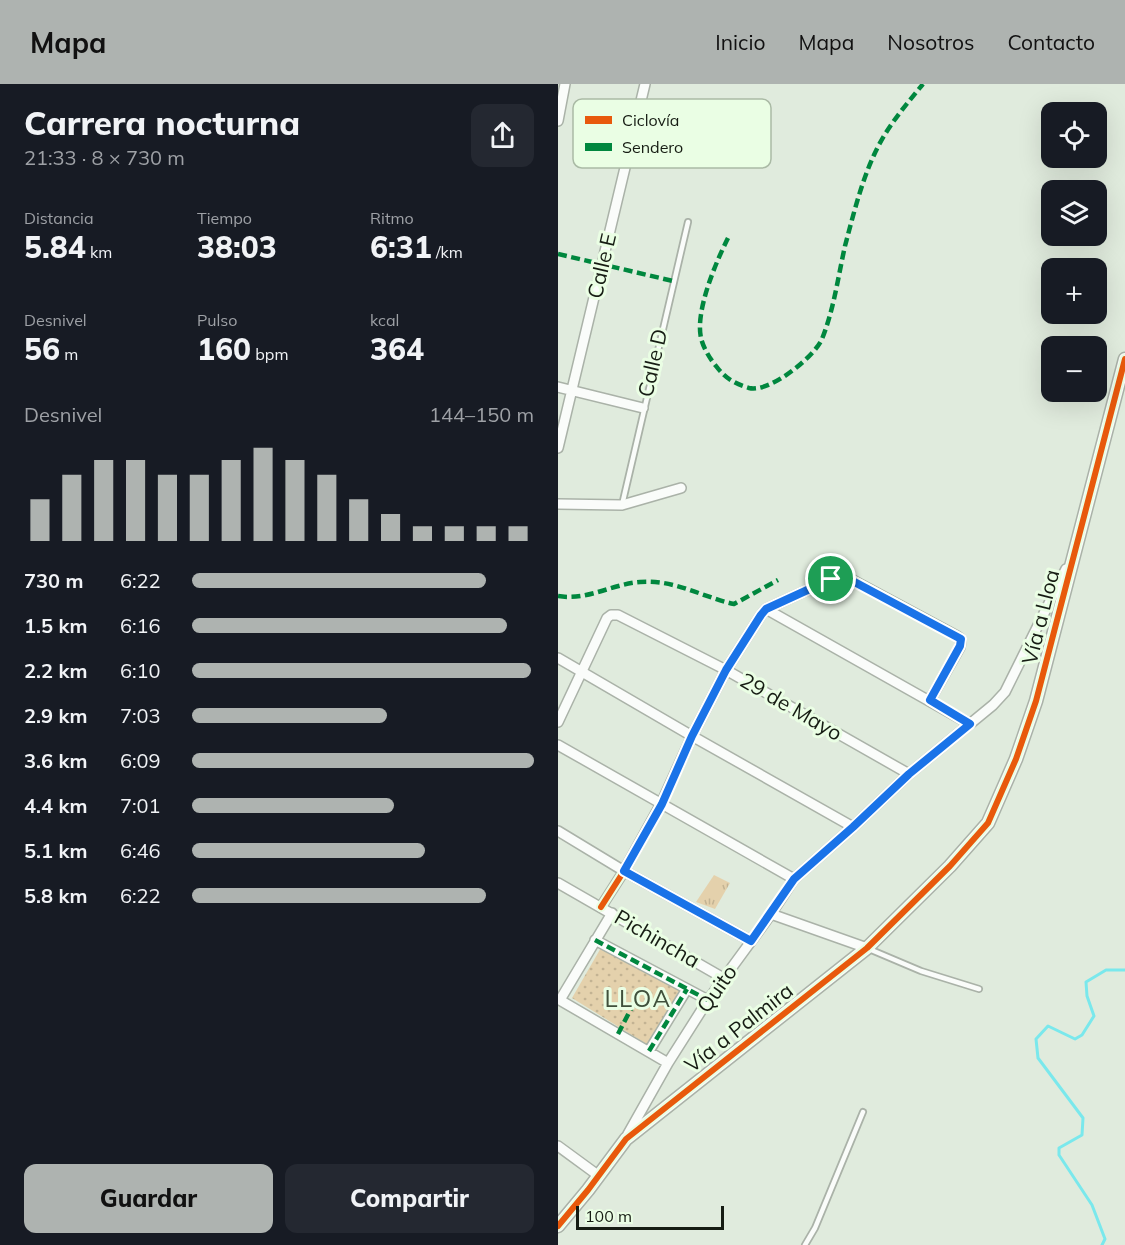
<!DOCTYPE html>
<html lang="es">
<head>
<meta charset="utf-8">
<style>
  body { margin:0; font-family:Mulish,sans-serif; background:#242831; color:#f1f3f6; height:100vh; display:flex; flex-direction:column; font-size:22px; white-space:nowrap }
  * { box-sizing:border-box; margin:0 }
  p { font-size:20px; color:#9ea1a6 }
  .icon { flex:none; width:33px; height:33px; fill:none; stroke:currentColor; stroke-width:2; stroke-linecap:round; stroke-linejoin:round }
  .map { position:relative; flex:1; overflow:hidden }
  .panel { display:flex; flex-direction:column; background:#171b24; width:558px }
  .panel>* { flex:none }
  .tools { position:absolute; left:483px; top:18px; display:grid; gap:12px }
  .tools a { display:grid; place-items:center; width:66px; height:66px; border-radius:12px; background:#171b24; box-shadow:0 6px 24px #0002; font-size:30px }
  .scale { position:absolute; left:18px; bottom:15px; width:148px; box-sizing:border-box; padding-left:6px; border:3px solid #161c13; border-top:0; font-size:16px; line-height:21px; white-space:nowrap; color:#161c13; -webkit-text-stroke:4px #eafee4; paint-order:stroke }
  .pin { position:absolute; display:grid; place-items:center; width:51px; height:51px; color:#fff; margin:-26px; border:3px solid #fff; border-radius:50%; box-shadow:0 2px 6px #0007 }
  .round { display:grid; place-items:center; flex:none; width:63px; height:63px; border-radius:12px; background:#242831 }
  .overview { display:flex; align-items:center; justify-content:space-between; height:102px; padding:0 24px }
  h1 { font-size:33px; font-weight:800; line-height:45px }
  .metrics { display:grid; grid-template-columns:repeat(3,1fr); gap:9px; height:102px; padding:6px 24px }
  .metrics div { display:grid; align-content:center }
  .metrics b { font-size:30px; font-weight:800 }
  .metrics small { font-size:16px; font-weight:400 }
  .metrics p { font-size:16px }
  .chart { height:168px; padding:12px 24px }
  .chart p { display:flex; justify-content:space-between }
  .chart svg { width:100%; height:108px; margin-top:6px; stroke:#aeb3b0; stroke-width:6 }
  .primary-button { display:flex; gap:12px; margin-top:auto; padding:12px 24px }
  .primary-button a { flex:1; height:69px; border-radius:12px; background:#aeb3b0; color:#111; font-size:24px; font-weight:800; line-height:69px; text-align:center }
  .primary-button a+a { background:#242831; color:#f1f3f6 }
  ul { padding:0 24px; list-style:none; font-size:20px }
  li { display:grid; grid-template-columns:96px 72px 1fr; align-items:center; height:45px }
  li i { height:15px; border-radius:8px; background:#aeb3b0 }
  header { display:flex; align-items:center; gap:36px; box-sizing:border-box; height:84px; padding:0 30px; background:#aeb3b0; color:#111 }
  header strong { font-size:28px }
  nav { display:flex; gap:33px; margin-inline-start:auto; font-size:21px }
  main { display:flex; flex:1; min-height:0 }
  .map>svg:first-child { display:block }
  .grass { fill:url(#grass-tufts) }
  .park { fill:url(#park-dots) }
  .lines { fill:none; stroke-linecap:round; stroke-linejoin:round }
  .stream { stroke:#7ae8ec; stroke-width:3 }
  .lane-casing { stroke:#aab2a8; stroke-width:8 }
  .street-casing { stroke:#aab2a8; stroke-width:12 }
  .secondary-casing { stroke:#aab2a8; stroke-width:15 }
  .lane { stroke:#fafcfa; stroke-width:4.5 }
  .street { stroke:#fafcfa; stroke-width:9 }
  .secondary { stroke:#fafcfa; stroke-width:12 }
  .quiet { stroke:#00873e; stroke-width:4.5; stroke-dasharray:9 4.5; stroke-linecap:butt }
  .cycleway-casing { stroke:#eafee4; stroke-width:10 }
  .cycleway { stroke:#e8590c; stroke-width:6 }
  .route-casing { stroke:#fff; stroke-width:12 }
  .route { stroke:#1a73e8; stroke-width:8 }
  .labels { text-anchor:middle; stroke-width:6; stroke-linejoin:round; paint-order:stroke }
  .street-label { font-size:21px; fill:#161c13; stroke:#eafee4 }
  .quarter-label { font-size:24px; letter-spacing:1.5px; fill:#40503b; stroke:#eafee4 }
  .key { fill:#eafee4; stroke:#aabaa5; stroke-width:1.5 }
  .key-label { font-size:16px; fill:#161c13 }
</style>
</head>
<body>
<header>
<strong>Mapa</strong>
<nav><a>Inicio</a><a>Mapa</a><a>Nosotros</a><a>Contacto</a></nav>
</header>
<main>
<section class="panel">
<div class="overview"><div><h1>Carrera nocturna</h1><p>21:33 · 8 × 730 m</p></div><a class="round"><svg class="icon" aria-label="share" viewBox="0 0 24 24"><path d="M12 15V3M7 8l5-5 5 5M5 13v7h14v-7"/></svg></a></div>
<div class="metrics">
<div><p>Distancia</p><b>5.84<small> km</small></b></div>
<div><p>Tiempo</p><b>38:03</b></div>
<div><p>Ritmo</p><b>6:31<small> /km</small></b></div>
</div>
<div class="metrics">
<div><p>Desnivel</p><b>56<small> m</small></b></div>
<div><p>Pulso</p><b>160<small> bpm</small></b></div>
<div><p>kcal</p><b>364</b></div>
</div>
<div class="chart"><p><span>Desnivel</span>144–150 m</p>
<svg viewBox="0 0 160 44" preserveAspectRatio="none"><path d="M5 44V27M15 44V17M25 44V11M35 44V11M45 44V17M55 44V17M65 44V11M75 44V6M85 44V11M95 44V17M105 44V27M115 44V33M125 44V38M135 44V38M145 44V38M155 44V38"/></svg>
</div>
<ul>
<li><b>730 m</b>6:22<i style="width:86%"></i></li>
<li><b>1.5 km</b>6:16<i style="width:92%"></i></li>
<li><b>2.2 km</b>6:10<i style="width:99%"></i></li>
<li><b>2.9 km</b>7:03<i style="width:57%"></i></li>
<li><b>3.6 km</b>6:09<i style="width:100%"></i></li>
<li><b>4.4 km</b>7:01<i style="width:59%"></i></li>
<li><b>5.1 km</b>6:46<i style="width:68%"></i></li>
<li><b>5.8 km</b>6:22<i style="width:86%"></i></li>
</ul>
<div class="primary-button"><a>Guardar</a><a>Compartir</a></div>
</section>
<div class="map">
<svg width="567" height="1161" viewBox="0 0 567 1161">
  <defs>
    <pattern id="grass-tufts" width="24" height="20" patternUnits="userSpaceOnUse" patternTransform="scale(1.5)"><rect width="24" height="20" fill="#e4d1ac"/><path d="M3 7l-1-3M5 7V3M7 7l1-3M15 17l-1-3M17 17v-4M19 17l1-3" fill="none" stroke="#c3b393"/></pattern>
    <pattern id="park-dots" width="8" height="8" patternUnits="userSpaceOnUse" patternTransform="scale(1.5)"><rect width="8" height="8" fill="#e4d1ac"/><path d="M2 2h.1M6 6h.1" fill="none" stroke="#c3b393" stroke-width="1.8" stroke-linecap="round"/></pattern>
  </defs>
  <rect width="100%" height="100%" fill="#e0ebdd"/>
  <path class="grass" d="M156,791l16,8 -15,26 -19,-7z"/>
  <path class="park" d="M44,862l83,43 -37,56 -76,-47z"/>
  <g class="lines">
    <path class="stream" d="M544,1161l3,-6 -13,-34 -33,-50v-7l23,-13 1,-17 -45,-60 -2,-19 12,-13 27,13 7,-4 12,-19 -7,-20 -1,-14 20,-12h19"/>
    <defs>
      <path id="lane" d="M64,421l66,-283
        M311,865l52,22 58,18
        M247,1161l10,-17 48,-116"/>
      <path id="street" d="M0,37l7,-37
        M0,303l85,21
        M0,364l87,-364
        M0,420l64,1 59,-17
        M208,525l204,115
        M0,574l134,78 161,91
        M0,638l49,-104 4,-3h7l108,55 183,104
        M0,661l236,134
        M0,747l66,40 127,70
        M0,799l167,96
        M43,823l23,-36 37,-67 31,-68 34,-66 35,-55 5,-6 72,-33 9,1 110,59 4,3 -1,8 -30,53
        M213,830l96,34
        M37,856l113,60
        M0,915l110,64
        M2,916l52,-87
        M91,967l38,-62
        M70,1050l40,-71 40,-63 63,-86 23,-35 59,-52 56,-53 84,-69 12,-13 61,-123
        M0,1062l41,30"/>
      <path id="secondary" d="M0,1142l30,-36 38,-51 241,-191 83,-82 38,-43 28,-64 20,-58 89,-342"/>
    </defs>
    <use href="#lane" class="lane-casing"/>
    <use href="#street" class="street-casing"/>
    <use href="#secondary" class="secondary-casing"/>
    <use href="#lane" class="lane"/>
    <use href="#street" class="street"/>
    <use href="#secondary" class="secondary"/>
    <path class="quiet" d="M170,154c-12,24 -33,73 -27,100 2,9 9,21 15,28 9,12 19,18 33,22 21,5 65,-31 73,-49 12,-30 16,-62 23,-93 8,-30 16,-63 29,-91 12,-27 31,-49 49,-71
      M0,170l115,27
      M0,512c29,5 54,-12 82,-14 34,-3 62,15 94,22l44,-24
      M37,856l113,60
      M60,950l16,-31
      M91,967l38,-62"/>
    <defs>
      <path id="cycleway" d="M43,823l23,-36 37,-67 31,-68 34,-66 35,-55 5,-6 72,-33 9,1 110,59 4,3 -1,8 -30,53
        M0,1142l30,-36 38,-51 241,-191 83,-82 38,-43 28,-64 20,-58 89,-342"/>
    </defs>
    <use href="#cycleway" class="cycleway-casing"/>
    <use href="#cycleway" class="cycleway"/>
  </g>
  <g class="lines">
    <defs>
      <path id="route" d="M280,492l9,2 114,61 -1,7 -30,54 40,24 -61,50 -56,53 -59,52 -43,62 -127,-70 38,-67 30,-68 34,-66 35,-55 5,-6z"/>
    </defs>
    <use href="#route" class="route-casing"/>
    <use href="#route" class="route"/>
  </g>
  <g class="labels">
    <g class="street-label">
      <text transform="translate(44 182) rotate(-77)" y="7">Calle E</text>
      <text transform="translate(95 279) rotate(-77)" y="7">Calle D</text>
      <text transform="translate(483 533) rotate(-76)" y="7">Vía a Lloa</text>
      <text transform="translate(233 623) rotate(30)" y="7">29 de Mayo</text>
      <text transform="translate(99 855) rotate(30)" y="7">Pichincha</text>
      <text transform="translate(159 905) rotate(-55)" y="7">Quito</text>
      <text transform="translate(181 944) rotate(-38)" y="7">Vía a Palmira</text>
    </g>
    <g class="quarter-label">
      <text x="80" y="923">LLOA</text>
    </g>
  </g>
  <rect x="15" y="15" width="198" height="69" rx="9" class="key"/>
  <rect x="27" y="32" width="27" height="8" fill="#e8590c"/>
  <rect x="27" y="59" width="27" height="8" fill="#00873e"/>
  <g class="key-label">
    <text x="64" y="42">Ciclovía</text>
    <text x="64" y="69">Sendero</text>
  </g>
</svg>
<div class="tools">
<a><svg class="icon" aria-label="locate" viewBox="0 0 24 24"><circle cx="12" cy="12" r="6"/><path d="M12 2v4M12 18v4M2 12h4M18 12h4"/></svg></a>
<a><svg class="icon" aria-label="layers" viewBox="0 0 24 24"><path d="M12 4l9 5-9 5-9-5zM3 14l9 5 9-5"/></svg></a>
<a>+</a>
<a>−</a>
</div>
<div class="scale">100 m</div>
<div class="pin" style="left:273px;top:495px;background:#1e9e55"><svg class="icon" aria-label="arrive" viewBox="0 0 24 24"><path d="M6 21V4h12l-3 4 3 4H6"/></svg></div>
</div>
</main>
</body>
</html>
